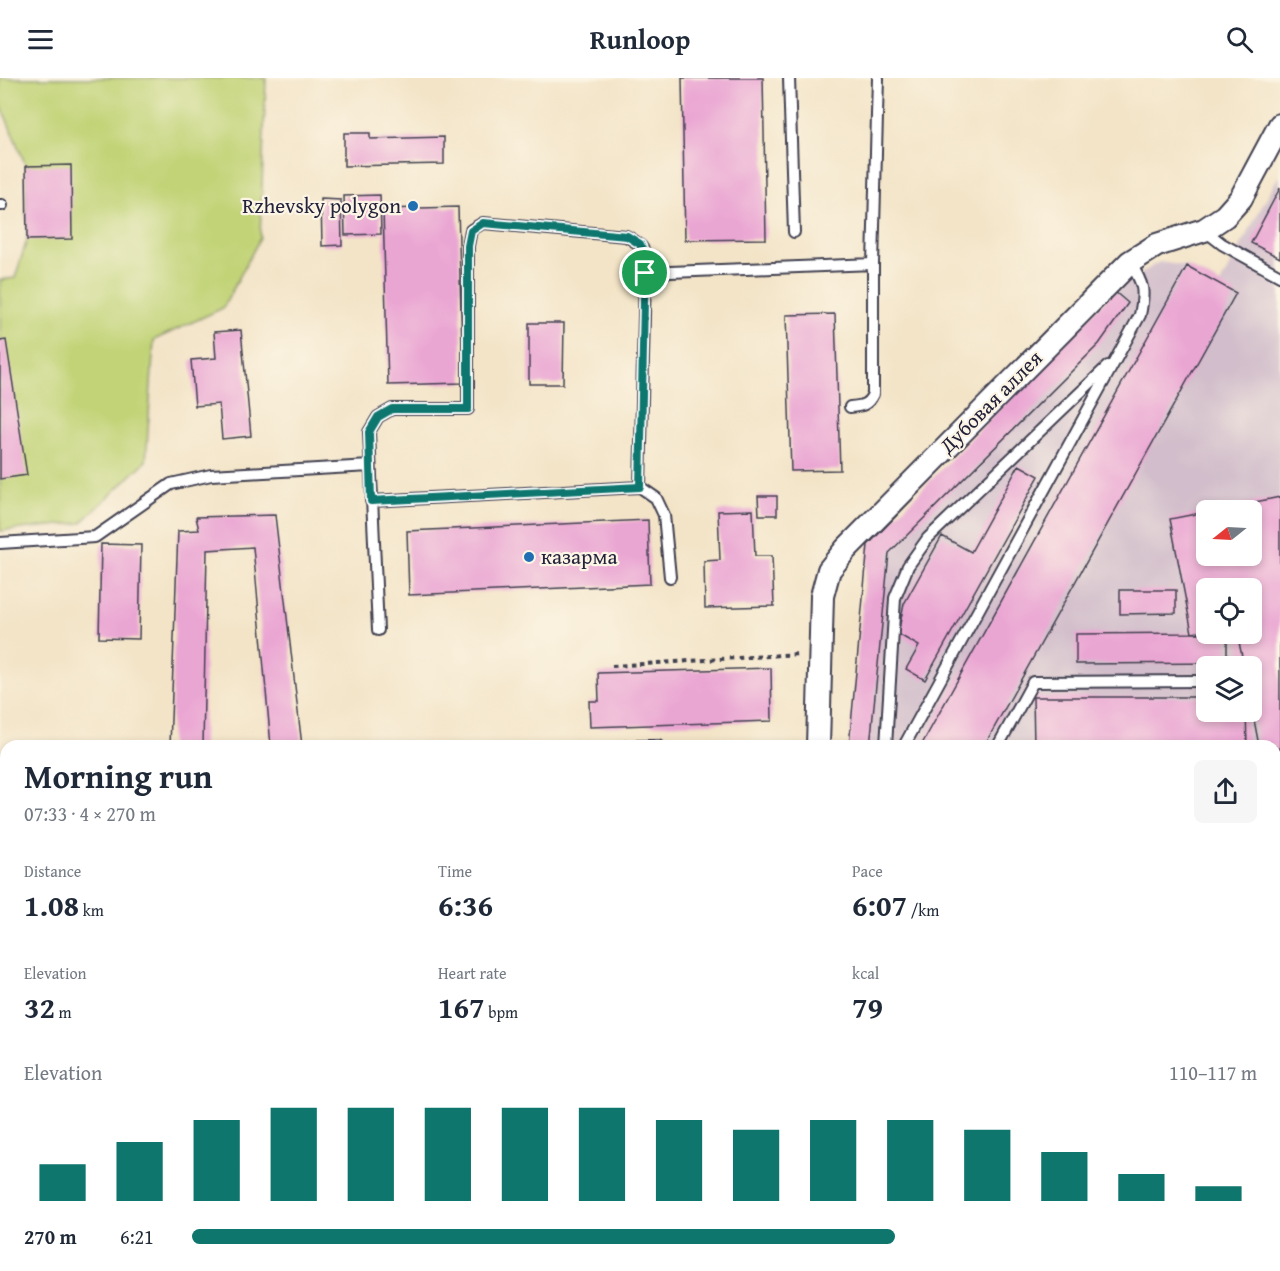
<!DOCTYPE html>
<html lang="en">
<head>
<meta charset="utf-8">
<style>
  body { margin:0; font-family:"Gentium Book Plus",serif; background:#f6f6f7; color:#1f2937; height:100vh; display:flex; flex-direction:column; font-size:22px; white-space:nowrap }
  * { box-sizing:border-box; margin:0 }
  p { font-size:20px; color:#747a83 }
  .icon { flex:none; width:33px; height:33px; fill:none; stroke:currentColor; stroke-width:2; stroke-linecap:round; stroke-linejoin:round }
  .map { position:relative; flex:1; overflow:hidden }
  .details { position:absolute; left:0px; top:662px; width:1281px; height:532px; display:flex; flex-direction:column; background:#fff; border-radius:18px 18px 0 0; box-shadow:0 3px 9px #0003 }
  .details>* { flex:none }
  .needle { width:39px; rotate:252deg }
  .tools { position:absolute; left:1196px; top:422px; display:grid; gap:12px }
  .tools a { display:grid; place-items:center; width:66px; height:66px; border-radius:9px; background:#fff; box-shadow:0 3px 9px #0003; font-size:30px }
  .pin { position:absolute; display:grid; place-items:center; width:51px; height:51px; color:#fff; margin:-26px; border:3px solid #fff; border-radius:50%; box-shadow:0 2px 6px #0007 }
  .round { display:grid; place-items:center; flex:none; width:63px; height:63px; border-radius:9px; background:#f6f6f7 }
  .overview { display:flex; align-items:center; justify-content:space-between; height:102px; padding:0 24px }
  h1 { font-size:33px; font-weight:800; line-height:45px }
  .figures { display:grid; grid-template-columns:repeat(3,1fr); gap:9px; height:102px; padding:6px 24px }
  .figures div { display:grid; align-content:center }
  .figures b { font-size:30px; font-weight:800 }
  .figures small { font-size:16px; font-weight:400 }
  .figures p { font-size:16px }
  .chart { height:168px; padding:12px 24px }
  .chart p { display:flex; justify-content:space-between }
  .chart svg { width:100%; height:108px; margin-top:6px; stroke:#0f766e; stroke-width:6 }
  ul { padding:0 24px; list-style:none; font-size:20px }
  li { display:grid; grid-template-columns:96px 72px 1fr; align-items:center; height:45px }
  li i { height:15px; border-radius:8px; background:#0f766e }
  header { display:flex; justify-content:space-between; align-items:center; height:78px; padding:0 24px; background:#fff; font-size:27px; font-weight:800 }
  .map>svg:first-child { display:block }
  .industrial { fill:#d1bdcb; fill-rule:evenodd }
  .green { fill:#c1d376; stroke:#727a58; stroke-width:1.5 }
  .building { fill:#eaa6d3 }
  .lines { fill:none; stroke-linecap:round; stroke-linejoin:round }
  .lane-casing { stroke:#413f50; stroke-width:14 }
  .street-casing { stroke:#413f50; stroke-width:26 }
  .path { stroke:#413f50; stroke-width:4; stroke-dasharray:4.5 4.5; stroke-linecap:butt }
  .lane { stroke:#fff; stroke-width:10 }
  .street { stroke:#fff; stroke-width:22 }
  .rail { stroke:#22223b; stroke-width:4.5 }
  .route-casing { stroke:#fff; stroke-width:12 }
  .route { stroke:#0f766e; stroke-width:8 }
  .poi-dot { fill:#1f6fb2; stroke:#fcf5e5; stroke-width:2 }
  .labels { text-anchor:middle; stroke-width:4.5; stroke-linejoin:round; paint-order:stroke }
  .poi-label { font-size:21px; fill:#22223b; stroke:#fcf5e5; text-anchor:end }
  .street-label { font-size:21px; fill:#22223b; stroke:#fcf5e5 }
</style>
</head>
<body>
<header><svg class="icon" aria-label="menu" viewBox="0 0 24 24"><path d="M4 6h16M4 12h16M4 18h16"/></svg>Runloop<svg class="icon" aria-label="search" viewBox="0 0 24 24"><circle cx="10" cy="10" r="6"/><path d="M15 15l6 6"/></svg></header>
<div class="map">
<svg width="1280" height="1193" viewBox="0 0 1280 1193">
  <rect width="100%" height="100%" fill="#fcf5e5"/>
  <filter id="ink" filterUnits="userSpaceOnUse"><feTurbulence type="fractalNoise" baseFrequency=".0167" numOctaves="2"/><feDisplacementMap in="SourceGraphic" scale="12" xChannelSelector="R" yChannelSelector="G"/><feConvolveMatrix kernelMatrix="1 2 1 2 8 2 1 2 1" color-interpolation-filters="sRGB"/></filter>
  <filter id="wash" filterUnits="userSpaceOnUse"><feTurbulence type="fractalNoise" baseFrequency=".008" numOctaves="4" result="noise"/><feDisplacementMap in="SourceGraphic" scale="24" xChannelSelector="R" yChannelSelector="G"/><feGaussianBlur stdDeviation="1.35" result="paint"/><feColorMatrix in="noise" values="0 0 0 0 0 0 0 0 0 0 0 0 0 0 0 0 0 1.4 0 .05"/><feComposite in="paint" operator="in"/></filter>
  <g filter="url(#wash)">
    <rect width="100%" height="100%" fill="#f3e4c7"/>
    <path class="industrial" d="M1280,95v772l-5,9v-208h-426l19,-201 246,-254 45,-29 28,4 33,18zM1206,432h45v45h-45zM1206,510h45v45h-45zM1206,588h45v45h-45z
      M196,1188h907l-3,5h-905z"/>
    <path class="green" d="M0,0h266l-6,160 -37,70 -69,32 -8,121 -65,62 -81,8v-251l15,-2 12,-38 -1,-74 -26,-63z
      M0,804h6v377l-6,8z"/>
    <g id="blocks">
      <path class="building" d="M682,0h81l3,161 -81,1z
        M344,55h26v6l74,-2v27l-100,2z
        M71,87l1,74 -45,1 -1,-74z
        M1280,110v70l-29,-15z
        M380,117l1,39 -36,1 -1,-39z
        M321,121l20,1 1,45 -20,1z
        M458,129l5,176 -75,2 -5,-176z
        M1187,188l49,27 -252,453h-63z
        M1114,213l14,12 -29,41 -210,209 -19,193h-21l19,-201z
        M835,236l5,156 -49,1 -5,-156z
        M529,245h35l-1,61h-34z
        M241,252l10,106 -29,3 -3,-35 -24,2 -4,-46 25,-2 -2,-26z
        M6,262l21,135 -27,4v-138z
        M1019,387l20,11 -114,204 -19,-11 13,-23 -21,-12 6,-30 38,-68 29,16z
        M758,418h19v19h-18z
        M1280,419v263h-5v-14h-16l-8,-42v-38h-7l-7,-33h14v-45h-45v43l-14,2 -22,-114 36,-7v43h45v-45l-31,-1z
        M753,432l2,46h17l2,50 -69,2 -1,-47 16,-1 -2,-49z
        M275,437l27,231h-31l-18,-199 -46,3 -4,196h-33l8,-215 21,-1 -3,-13z
        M648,442l2,64 -241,11 -2,-64z
        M101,466l40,1 -2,94 -40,-1z
        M1120,512h56v23l-56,1z
        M1192,555h35v30l-151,1v-30z
        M771,590l1,53 -182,6 -1,-26h10l-1,-28z
        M1033,619h173v14h40l1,35h-213z
        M0,746h6v26h-6z"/>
    </g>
  </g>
  <g filter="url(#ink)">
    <use href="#blocks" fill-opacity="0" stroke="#413f50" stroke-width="1.5"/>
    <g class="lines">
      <defs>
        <path id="lane" d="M789,0l5,154
          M0,127h2
          M1204,152l18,14 58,32
          M850,329c12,-1 18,-2 23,-13v-130
          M640,409l5,-214 228,-9 5,-186
          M371,423l269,-14 16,11 8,17 6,62
          M0,465l95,-6 76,-53 40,-9 159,-9
          M378,552l-9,-198 9,-15 14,-8h76v-163l3,-16 12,-7 143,13c21,11 19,15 19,37
          M628,668h30
          M886,668l9,-148 13,-32 20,-28 180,-172
          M904,668l236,-431c5,-25 4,-30 -10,-53
          M998,668l35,-64 173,-1
          M1275,744l4,-3
          M0,789l6,-1
          M637,1188l1,5
          M235,1193v-4l66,4
          M385,1193v-5
          M455,1193l71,-5"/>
        <path id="street" d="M818,668l4,-150 7,-26 17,-21 284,-287 27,-17 47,-15 21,-14 16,-18 39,-73"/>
      </defs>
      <use href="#lane" class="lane-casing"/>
      <use href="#street" class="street-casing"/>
      <path class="path" d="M612,588l187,-12
        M1275,1106l5,-2
        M1273,1193l7,-7"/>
      <use href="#lane" class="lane"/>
      <use href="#street" class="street"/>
      <path class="rail" d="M1275,763l5,-5
        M889,1193l4,-5"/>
    </g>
  </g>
  <g class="lines" filter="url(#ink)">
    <defs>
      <path id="route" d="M483,145l144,13 13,8 5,11 -5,232 -269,14 -2,-69 9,-15 14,-8h76v-163l3,-15z"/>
    </defs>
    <use href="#route" class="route-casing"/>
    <use href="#route" class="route"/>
  </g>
  <g class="poi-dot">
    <circle cx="413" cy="128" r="6"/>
    <circle cx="529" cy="479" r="6"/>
  </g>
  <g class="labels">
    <g class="poi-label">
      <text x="401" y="135">Rzhevsky polygon</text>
      <text x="541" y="486" text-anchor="start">казарма</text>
    </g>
    <g class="street-label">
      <text transform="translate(991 324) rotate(-45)" y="7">Дубовая аллея</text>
    </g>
  </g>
</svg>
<div class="tools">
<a><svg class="needle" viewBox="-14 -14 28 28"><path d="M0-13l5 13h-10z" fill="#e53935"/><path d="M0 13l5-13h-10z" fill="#747a83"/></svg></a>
<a><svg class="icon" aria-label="locate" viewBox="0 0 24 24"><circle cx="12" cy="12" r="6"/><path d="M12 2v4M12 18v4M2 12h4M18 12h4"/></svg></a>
<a><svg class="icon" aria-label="layers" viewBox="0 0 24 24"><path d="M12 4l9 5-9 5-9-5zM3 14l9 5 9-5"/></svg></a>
</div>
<div class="pin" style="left:645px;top:195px;background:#1e9e55"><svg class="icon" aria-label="arrive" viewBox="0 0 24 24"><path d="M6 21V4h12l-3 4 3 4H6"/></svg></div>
<section class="details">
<div class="overview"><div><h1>Morning run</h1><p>07:33 · 4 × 270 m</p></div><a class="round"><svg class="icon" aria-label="share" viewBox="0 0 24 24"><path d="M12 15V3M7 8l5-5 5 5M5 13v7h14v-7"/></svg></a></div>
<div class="figures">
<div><p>Distance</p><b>1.08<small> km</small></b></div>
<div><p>Time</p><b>6:36</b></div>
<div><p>Pace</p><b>6:07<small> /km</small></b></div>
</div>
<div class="figures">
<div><p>Elevation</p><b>32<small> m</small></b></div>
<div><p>Heart rate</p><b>167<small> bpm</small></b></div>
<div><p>kcal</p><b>79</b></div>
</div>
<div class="chart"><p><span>Elevation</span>110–117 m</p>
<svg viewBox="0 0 160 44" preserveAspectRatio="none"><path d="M5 44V29M15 44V20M25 44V11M35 44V6M45 44V6M55 44V6M65 44V6M75 44V6M85 44V11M95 44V15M105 44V11M115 44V11M125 44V15M135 44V24M145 44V33M155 44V38"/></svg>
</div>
<ul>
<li><b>270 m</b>6:21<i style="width:66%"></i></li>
</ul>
</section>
</div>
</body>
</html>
